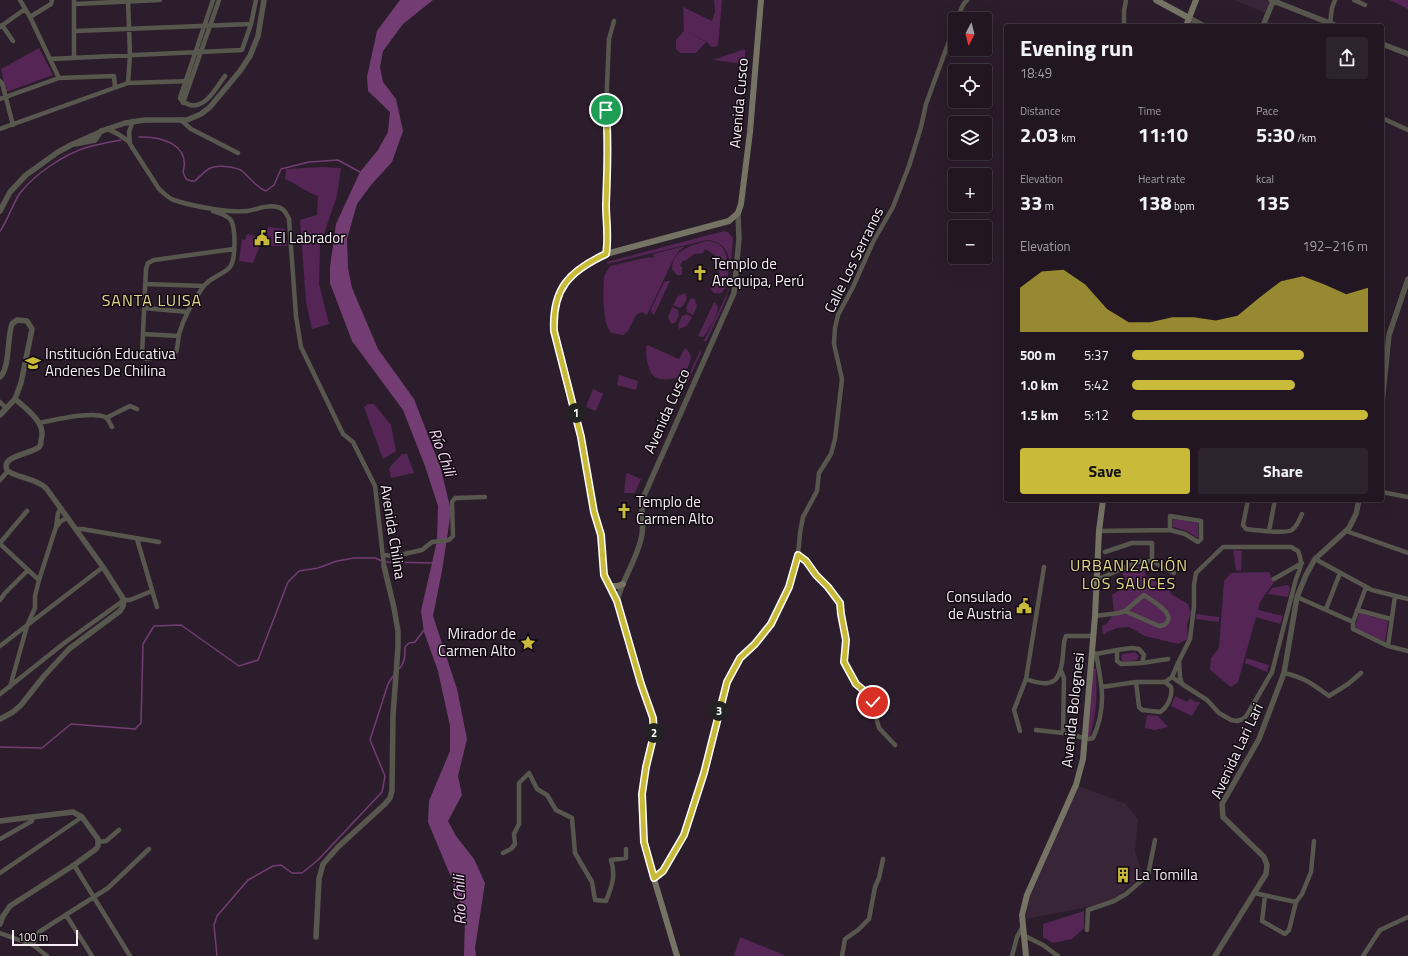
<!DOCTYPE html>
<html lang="en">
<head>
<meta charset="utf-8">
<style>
  body { margin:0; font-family:"Titillium Web",sans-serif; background:#2d232e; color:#f1f3f6; height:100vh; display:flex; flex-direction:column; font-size:15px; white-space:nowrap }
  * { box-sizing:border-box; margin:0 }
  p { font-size:13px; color:#a29fa5 }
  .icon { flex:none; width:22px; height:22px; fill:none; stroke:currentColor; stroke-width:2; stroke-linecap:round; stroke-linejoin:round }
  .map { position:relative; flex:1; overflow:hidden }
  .drawer { position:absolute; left:1004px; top:24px; width:380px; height:478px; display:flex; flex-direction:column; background:#211621; border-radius:4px; box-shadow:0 4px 16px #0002,0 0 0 1px #3e353f }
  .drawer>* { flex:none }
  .needle { width:26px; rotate:187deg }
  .controls { position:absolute; left:948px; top:12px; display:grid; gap:8px }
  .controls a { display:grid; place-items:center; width:44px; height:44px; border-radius:4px; background:#211621; box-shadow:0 4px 16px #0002,0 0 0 1px #3e353f; font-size:20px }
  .scale { position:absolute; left:12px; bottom:10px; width:66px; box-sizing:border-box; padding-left:4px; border:2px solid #f7edf7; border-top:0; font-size:11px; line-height:14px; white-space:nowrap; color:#f7edf7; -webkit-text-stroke:3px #100a10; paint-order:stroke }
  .pin { position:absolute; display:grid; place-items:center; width:34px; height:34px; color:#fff; margin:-17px; border:2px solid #fff; border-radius:50%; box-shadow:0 1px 4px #0007 }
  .km { position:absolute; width:20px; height:20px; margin:-10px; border-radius:50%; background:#222; color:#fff; font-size:11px; line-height:20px; text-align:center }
  .round { display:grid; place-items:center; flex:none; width:42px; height:42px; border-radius:4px; background:#2d232e }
  .headline { display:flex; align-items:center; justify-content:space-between; height:68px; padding:0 16px }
  h1 { font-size:22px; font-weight:700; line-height:30px }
  .metrics { display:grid; grid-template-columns:repeat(3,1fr); gap:6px; height:68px; padding:4px 16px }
  .metrics div { display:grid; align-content:center }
  .metrics b { font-size:20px; font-weight:700 }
  .metrics small { font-size:11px; font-weight:400 }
  .metrics p { font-size:11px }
  .chart { height:112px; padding:8px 16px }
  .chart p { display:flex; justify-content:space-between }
  .chart svg { width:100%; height:72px; margin-top:4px; fill:#c9ba3a; opacity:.7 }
  .cta { display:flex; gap:8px; margin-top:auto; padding:8px 16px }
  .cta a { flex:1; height:46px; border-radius:4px; background:#c9ba3a; color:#111; font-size:16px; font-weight:700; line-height:46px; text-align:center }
  .cta a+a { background:#2d232e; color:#f1f3f6 }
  ul { padding:0 16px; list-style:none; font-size:13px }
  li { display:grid; grid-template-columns:64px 48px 1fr; align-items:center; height:30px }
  li i { height:10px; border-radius:5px; background:#c9ba3a }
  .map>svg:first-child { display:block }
  .built { fill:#382538 }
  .green { fill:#552555 }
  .water { fill:#733d73 }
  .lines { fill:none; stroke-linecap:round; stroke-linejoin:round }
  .stream { stroke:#733d73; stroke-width:1.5 }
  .minor { stroke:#58574d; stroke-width:4.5 }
  .tertiary { stroke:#58574d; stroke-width:5.5 }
  .secondary { stroke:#757464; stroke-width:6 }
  .route-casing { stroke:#fff; stroke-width:8 }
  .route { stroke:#c9ba3a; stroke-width:5 }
  .labels { text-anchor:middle; stroke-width:3; stroke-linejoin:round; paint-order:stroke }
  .street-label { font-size:15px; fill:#f7edf7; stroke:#100a10 }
  .poi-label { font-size:15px; fill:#f7edf7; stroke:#100a10; text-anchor:start }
  .neighbourhood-label { font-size:16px; letter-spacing:1px; fill:#e2d98a; stroke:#100a10 }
  .water-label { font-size:16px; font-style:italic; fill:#f6d5f4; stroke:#100a10 }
</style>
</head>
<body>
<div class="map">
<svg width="1408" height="956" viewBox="0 0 1408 956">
  <rect width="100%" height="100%" fill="#2c1d2c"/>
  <path class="built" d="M1235,0h30l4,2 -4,11z
    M1079,786l47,18 12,15 -3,32 8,25 -30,23 -26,8 -61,12 2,-18z"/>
  <path class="green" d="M714,0h8l-4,46 -7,1 -4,-5 -21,-11 20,11 -10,11h-16l-4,-4v-9l8,-9 -1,-24 29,14 3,-9z
    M1390,0h18v9z
    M39,48l14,27 -47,17 -5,-23z
    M745,49v15l-32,-4z
    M323,167l18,1 -4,28 -17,49 -1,39 10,40 -17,5 -6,-27 -6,-82 17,-5 1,-19c-12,-4 -21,-12 -33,-17l1,-10z
    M268,227l17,2 2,17h-24z
    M724,231l4,1 5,6 -4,50 -3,12 -20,42 -3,-2 2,-1 22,-45c5,-21 8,-52 -20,-54l-100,24v-2z
    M247,234l16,4 -10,25 -14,-2 3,-22 3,1z
    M707,241c20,1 21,17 21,32 -1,6 0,14 -5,18 -2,3 -5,3 -9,2l-4,-4 7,-7 2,1 2,-5 -2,-1v-11l-5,-8 1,-3 -10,-6 -2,4 -9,1 -9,7 -2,-1 -3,6 2,1v8h-5l-5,-6c0,-19 20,-24 35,-28z
    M685,246l-6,5 -5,7 -27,57 -5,-3 -6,3 -8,16 -5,4 -12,-2c-9,-10 -8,-43 -7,-56 1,-4 4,-8 6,-11l39,-9 2,1 3,-1 -1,-3z
    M667,281h3l-16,34 -2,-2 -1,-4 13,-27z
    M685,293l2,5 -4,8 -4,2 -6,-3 5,-9z
    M694,298l3,8 -4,9 -6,-3 -1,-4 4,-9z
    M714,302c2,2 3,2 4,6 0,5 -11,26 -15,29l-5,-1z
    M672,307l6,3 1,5 -4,8 -4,1 -3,-7z
    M687,314l5,3 -5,9 -8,3 -1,-4 4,-9z
    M647,345l32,14 6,-11 4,4 2,5c-1,5 -3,11 -6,15 -4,5 -9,6 -14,7 -16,2 -21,-3 -24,-18 -1,-6 -2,-11 0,-16z
    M699,350l2,3 -14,30h-2l14,-30z
    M619,375l19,6 -2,9 -19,-5z
    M593,389l10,5 -7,17 -10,-4z
    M368,404h6l17,21 5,26 -13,8 -19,-52z
    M402,454h5l7,19 -23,5 -2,-10z
    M627,473l14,6 -6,14h-11l2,-19z
    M1173,519l25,4v14l-1,1 -10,-7 -14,-4z
    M1233,550l9,1 -1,20 -5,-1z
    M1143,565l3,12 17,6 7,6 1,5 17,10 3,9 -4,11 1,15 -10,5 -33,-8 -16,-9 -12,1 -10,4 -3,3 -2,-5 1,-5h3l8,-12 -2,-18 15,-10 -5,-12z
    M1269,572l5,10 -14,20 -2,8 25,6 -3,8 -24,-7 -18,65 -7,5 -21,-17 1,-12 8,-10 5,-67 7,-8z
    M1288,585l2,3 -2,9 -20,-3 4,-6z
    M1359,613l29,8 -3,21 -30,-14z
    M1196,614l23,3v5l-23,-3z
    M1135,652l3,3 1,2 -2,3 -13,2 -2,-1 -1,-5 2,-2z
    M1246,658l23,7 -2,7 -22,-9z
    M1092,669h4c1,23 1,45 -6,67l-3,1z
    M1175,696l12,6 3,-4 5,4h5l-8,14 -21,-10z
    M1147,715l11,1 10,11 -14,3 -9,-2z
    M1084,911v17l-12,11 -19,4 -10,-6v-13z
    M740,937l44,18v1h-50z"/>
  <path class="water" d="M400,0h33l-30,24 -20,27 -3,16 3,15 13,17 7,32 -11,31 -21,23 -14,19 -10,35 1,29 4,20 26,61 36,50 27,70 10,42 -9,60 -9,45 24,73 10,50 -9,37 4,19 -14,26 8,15 18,23 11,24 -10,65 1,8h-12l1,-38 -14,-41 -23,-55 1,-21 21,-50v-25l-12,-55 -14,-39 -3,-21 16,-70 1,-35 -13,-40 -22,-56 -51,-69 -22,-58v-16l6,-43 24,-52 18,-22 10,-18 2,-20 -22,-21 -1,-14 10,-46z"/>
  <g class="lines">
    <path class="stream" d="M139,137c21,-1 52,7 44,35l3,7 5,2h4c13,-13 16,-17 35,-14 4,1 9,1 12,4 8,7 14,16 24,20l8,-6 7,-16 28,-7 29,-2 22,12
      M0,231c8,-11 12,-26 20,-38 15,-19 44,-39 68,-46 10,-3 22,-5 33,-7
      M386,562l48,1
      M398,670c7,-7 7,-13 7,-23l4,-4 6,-1 9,-12
      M0,747l42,1 29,-24 64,5 6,-6 2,-79 11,-18 27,-1 58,41 19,-6 30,-78 11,-11 19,-3 19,-7 17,-3h21l7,3
      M217,956l-3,-31 3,-9 31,-36 25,-14 8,-1 11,8h10l16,-13 64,-68 3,-16 -15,-36 18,-56 5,-8"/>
    <path class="minor" d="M20,0l10,17 29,61
      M74,0v58
      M213,0l-33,98c2,4 5,5 10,7 16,4 27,-19 35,-29
      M1354,0l11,5
      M74,4l86,-4
      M30,17l21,-13 1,-4
      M957,19l6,-14 4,-5
      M1330,23l2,-15 3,-8
      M2,25l11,16
      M1124,26v-15l2,-11
      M0,27l25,-18
      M75,31l176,-7
      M50,59l192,-9 9,-26 5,-24
      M0,81l2,2 11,42
      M128,83l2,-28 -2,-55
      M0,99l59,-21 55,-2 1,11
      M183,103l36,-103
      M1382,118l26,12
      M181,120l10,9 47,24
      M133,121l-4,11 1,12 29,45c5,4 9,9 15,11 17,6 55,13 73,11 9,-1 20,-7 30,-4 7,1 9,6 12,12l7,97 5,31 42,87 10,8 22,44 9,80
      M0,129l128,-46 62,-2
      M107,129c9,3 15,7 22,13
      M213,211c6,2 13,4 17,8 6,7 6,40 0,48 -7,8 -20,10 -27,20 -10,14 -19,30 -24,47 -1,5 -1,12 -3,18l-29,7 -3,-1 -2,-3 4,-86 2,-6 6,-3 80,-11
      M606,254l2,-13 -2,-35 3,-58 -3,-38 3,-71 5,-18
      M145,284l59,2
      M144,308l44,4
      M143,334l36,2
      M0,402l6,6
      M106,418l24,-12 7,3
      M39,423c16,-3 52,-12 66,-6 4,2 5,7 7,10
      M0,480l8,-9
      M1382,492l26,5
      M1248,500l-5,25 3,4c8,1 40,5 46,1 5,-4 8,-11 10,-16
      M56,527l5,-6 6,-3
      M76,529h6l77,13
      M1099,531l71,-1 15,4 13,8 3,-3v-18l-31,-5v14
      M1269,531l6,-31
      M1346,531l62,22
      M137,539l20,68
      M0,543l27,-32
      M0,544l39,36
      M1223,547h68l7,4c5,12 3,16 -2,28l-24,93 -25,43 -4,4 -6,2 -6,-1 -12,-7 -12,-13 -25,-16 -2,-7 -1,-16 11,-22 4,-33v-21l2,-12z
      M1105,552l27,-9h20v18
      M383,555l12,1 27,-6 10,-8 17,-2 4,-4 -1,-34 3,-4 30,-1
      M798,555l8,6 10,14 12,12 12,16 1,11 5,26 -2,17 2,10 10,17 15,14 8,30 16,17
      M1315,559l57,31 36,9
      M1097,578h4l36,-16 15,-1 22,12
      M1274,579l28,-16
      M1366,587l-13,35v7l35,17 20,5
      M1297,597l56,25
      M0,600l5,-7 23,-23
      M1326,609l14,-36
      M1357,610l34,9
      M1095,616l24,-3 6,-2 19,-16c8,6 35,20 20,30l-5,1 -34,-15
      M0,646l103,-79
      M1388,646l7,-50
      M1096,654l21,-4
      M1142,663l2,-8 -5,-6 -7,-1 -15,2v11l4,3 21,-1 26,-4
      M1178,663l-6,14 10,7
      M1061,671l3,7 -1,55
      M1284,673c22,5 28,11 45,23l19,-12 13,-11
      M1026,679c27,10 35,3 37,-25 1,-7 0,-12 3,-18h27
      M1136,682l3,25 3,3 18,2c8,-5 13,-17 11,-25l-6,-5
      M10,687l17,-61 8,-18v-12l4,-16 17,-53 2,-14 3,-5
      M1102,687l34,-5h29l7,-5
      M0,694l63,-50 61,-44h6l22,-9
      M1036,730l27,3 26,6 4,-1c14,-30 9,-54 3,-84l-4,-2
      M1020,731l-6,-21 12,-31 18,-112
      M0,839l32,-18v-4
      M98,842l8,-1 13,-11
      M503,853l8,-4 4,-5 -1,-10 5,-10v-41l10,-10 8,16 10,6 9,15 16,8 3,35 17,29 3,18 11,1c6,-15 10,-25 5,-41l15,-2v-9
      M74,865l56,91
      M0,873l82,-56
      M654,878l9,-7 21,-36 20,-62 23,-91 13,-24 15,-14 16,-20 22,-47 5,-22 2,-22 3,-16 14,-26 2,-18 12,-19 4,-15 7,-60 -8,-35 1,-16 3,-13 15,-28 20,-45 20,-35 16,-41 12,-39 5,-23 29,-79
      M1254,893l42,9
      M1265,896l-3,25 23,13 4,-4 7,-28 6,-8 9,-22 3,-31
      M66,915l26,41
      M1087,930l1,-20 26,-9 12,-7 22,-19 7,-35
      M0,933l33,12 14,11
      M1025,936l18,9 15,11
      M33,945l3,-9 3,-4 69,-44 41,-39
      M842,956l3,-17 13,-9 11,-11 6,-32 4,-9 4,-19
      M1012,956l5,-19 6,-11
      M1363,956l17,-26 28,-13"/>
    <path class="tertiary" d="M1271,0l66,26
      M1189,18l15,8
      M1263,26l10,-25
      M1382,44l26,10
      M75,144l20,-4 6,-9
      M0,211l10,-19 16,-17 32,-23 13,-7 36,-16 18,-6 20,-3h42l14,-6 9,-7 30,-36 10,-15 8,-20 6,-36
      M0,377c10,-9 7,-40 12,-53l5,-4 10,1 5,8 -11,54 -6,16 -15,16
      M1382,403l7,-68 19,-56
      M617,601c5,-21 19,-40 24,-62 4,-13 -1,-27 2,-41l91,-205 5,-54 -1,-26
      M0,719l13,-7 8,-7 23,-29 25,-27 51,-38 3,-5 1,-6 -21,-33 -57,-79c-10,-10 -33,-11 -39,-18 -7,-15 27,-16 33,-24 1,-1 1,-4 1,-6 2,-6 1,-12 -2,-17 -6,-10 -16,-17 -24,-24
      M0,821l73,-9 9,5 16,22v7l-2,3 -22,16 -64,41 -7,10 -3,8
      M316,937l3,-58 4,-15 15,-17 47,-43 5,-6 2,-7 1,-76 5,-68v-16l-4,-23 -10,-42
      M1215,956l51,-82 1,-9 -3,-8 -41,-40 -1,-13 37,-65 25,-66 13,-76 9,-22 9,-16 34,-31 7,-14 3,-14"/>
    <path class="secondary" d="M1156,0l33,18
      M1186,26l10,-26
      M610,586h8l5,-2
      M677,956l-31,-104 -3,-20 -1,-38 4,-27 8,-33 -1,-16 -12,-34 -24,-83 -13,-26 -3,-40 -7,-23 -13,-75 -27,-106c-2,-41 15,-60 52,-77l123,-33 9,-8 3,-9 9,-72 11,-132
      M1026,956l-4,-41 5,-20 49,-110 7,-26 12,-143 4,-85 4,-31"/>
  </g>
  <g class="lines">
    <defs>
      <path id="route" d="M606,110c3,33 1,62 0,95 0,16 3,32 0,49 -37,17 -54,35 -52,77l27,106 13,75 7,23 3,40 13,26 24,83 12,34 1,16 -8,33 -4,27 2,48 10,36 9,-7 21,-36 20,-62 23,-91 13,-24 15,-14 16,-20 18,-37 9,-32 8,6 10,14 12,12 12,16 1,11 5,26 -2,22 12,22 12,10 5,8"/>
    </defs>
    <use href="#route" class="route-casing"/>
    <use href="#route" class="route"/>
  </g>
  <defs>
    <symbol id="civic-bare" viewBox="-9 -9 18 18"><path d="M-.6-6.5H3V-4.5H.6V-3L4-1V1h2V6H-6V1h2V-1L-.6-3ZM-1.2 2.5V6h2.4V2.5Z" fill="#c9ba3a" stroke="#100a10" stroke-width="2.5" paint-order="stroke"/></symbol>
    <symbol id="church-bare" viewBox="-9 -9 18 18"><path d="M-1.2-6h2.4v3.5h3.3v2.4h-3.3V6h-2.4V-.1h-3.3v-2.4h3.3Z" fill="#c9ba3a" stroke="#100a10" stroke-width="2.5" paint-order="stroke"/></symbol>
    <symbol id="school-bare" viewBox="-9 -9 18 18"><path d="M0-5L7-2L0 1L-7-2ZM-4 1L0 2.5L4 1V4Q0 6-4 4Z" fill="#c9ba3a" stroke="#100a10" stroke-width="2.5" paint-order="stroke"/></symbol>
    <symbol id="sight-bare" viewBox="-9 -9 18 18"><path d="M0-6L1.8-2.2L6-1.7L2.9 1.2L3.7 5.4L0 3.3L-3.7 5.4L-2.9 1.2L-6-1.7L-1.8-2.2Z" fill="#c9ba3a" stroke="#100a10" stroke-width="2.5" paint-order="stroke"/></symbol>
    <symbol id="building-bare" viewBox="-9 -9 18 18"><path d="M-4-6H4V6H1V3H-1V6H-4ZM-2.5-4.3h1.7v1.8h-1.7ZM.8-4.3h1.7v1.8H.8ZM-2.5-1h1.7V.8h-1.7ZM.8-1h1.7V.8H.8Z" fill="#c9ba3a" stroke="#100a10" stroke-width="2.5" paint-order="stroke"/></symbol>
  </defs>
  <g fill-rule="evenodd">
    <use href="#civic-bare" x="251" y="227" width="22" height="22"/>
    <use href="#church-bare" x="689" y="262" width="22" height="22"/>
    <use href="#school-bare" x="22" y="352" width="22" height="22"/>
    <use href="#church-bare" x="613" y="500" width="22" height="22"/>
    <use href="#civic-bare" x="1013" y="595" width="22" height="22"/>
    <use href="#sight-bare" x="517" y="632" width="22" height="22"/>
    <use href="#building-bare" x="1112" y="864" width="22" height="22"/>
  </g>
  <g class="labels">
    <g class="street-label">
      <text transform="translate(739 103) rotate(-85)" y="5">Avenida Cusco</text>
      <text transform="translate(854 260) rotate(-64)" y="5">Calle Los Serranos</text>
      <text transform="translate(667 411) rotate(-66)" y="5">Avenida Cusco</text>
      <text transform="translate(393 532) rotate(81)" y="5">Avenida Chilina</text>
      <text transform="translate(1073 710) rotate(-84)" y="5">Avenida Bolognesi</text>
      <text transform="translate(1237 751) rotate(-65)" y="5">Avenida Lari Lari</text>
    </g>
    <g class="poi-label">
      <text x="274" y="243">El Labrador</text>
      <text x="712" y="269">Templo de<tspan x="712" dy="17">Arequipa, Perú</tspan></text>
      <text x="45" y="359">Institución Educativa<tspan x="45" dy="17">Andenes De Chilina</tspan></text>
      <text x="636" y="507">Templo de<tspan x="636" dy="17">Carmen Alto</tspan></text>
      <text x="1012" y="602" text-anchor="end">Consulado<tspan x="1012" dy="17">de Austria</tspan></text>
      <text x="516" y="639" text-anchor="end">Mirador de<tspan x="516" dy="17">Carmen Alto</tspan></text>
      <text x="1135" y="880">La Tomilla</text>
    </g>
    <g class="neighbourhood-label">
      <text x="152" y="306">SANTA LUISA</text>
      <text x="1129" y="571">URBANIZACIÓN<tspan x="1129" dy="18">LOS SAUCES</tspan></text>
    </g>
    <g class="water-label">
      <text transform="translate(443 452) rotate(70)" y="6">Río Chili</text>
      <text transform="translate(459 900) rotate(-92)" y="6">Río Chili</text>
    </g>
  </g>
</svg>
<div class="controls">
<a><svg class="needle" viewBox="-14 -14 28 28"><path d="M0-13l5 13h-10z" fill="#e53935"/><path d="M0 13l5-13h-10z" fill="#a29fa5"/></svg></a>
<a><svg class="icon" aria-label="locate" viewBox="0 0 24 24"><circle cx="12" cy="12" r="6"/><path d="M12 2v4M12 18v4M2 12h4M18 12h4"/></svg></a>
<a><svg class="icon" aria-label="layers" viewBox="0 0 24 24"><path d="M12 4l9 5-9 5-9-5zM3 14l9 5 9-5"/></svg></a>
<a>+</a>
<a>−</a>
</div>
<div class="scale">100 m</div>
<div class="pin" style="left:606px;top:110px;background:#1e9e55"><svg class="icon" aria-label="arrive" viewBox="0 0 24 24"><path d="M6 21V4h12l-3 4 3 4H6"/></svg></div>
<div class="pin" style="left:873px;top:702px;background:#d93025"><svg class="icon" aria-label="check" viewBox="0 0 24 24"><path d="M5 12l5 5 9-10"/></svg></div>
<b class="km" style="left:576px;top:413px">1</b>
<b class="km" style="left:654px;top:733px">2</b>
<b class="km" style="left:719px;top:711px">3</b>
<section class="drawer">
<div class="headline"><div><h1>Evening run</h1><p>18:49</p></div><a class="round"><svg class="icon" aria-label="share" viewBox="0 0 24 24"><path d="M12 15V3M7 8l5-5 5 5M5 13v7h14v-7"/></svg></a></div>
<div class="metrics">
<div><p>Distance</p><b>2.03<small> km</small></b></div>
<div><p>Time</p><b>11:10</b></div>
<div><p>Pace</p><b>5:30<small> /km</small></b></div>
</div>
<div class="metrics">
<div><p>Elevation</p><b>33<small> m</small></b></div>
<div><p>Heart rate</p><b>138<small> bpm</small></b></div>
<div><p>kcal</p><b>135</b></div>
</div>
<div class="chart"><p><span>Elevation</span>192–216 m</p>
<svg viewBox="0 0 160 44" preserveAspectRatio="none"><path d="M0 44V17L10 7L20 6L30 15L40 30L50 38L60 38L70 35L80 35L90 37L100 34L110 23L120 13L130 10L140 15L150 21L160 17V44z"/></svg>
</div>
<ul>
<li><b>500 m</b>5:37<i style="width:73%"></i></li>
<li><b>1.0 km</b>5:42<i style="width:69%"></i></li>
<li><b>1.5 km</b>5:12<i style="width:100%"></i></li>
</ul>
<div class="cta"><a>Save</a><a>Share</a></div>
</section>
</div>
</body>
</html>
